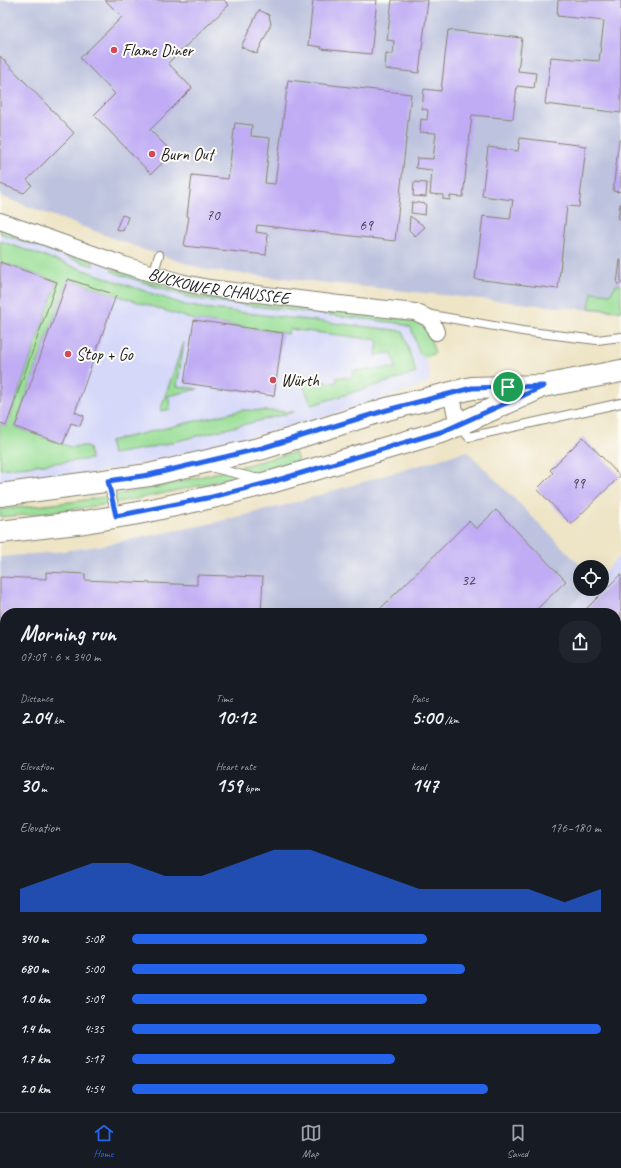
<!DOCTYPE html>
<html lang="en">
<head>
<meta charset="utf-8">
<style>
  body { margin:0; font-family:Caveat,sans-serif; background:#20242c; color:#f1f3f6; height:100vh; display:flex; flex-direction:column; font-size:15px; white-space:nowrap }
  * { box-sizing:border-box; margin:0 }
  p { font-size:13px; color:#9ea1a6 }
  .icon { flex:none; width:22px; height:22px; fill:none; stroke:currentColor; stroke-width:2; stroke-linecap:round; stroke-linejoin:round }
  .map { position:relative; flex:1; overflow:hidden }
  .panel { position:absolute; left:0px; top:608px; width:621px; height:504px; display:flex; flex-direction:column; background:#171b24; border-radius:16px 16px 0 0; box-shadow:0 4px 16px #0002 }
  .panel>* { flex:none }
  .tools { position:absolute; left:573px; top:560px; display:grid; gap:8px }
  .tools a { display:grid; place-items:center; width:36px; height:36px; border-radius:50%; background:#171b24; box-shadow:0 4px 16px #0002; font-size:20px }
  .pin { position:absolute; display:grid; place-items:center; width:34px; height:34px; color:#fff; margin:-17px; border:2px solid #fff; border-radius:50%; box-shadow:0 1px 4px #0007 }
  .round { display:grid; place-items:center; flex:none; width:42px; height:42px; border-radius:16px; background:#20242c }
  .head { display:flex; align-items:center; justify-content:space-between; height:68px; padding:0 20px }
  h1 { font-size:22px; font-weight:600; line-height:30px }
  .figures { display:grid; grid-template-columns:repeat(3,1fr); gap:6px; height:68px; padding:4px 20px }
  .figures div { display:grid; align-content:center }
  .figures b { font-size:20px; font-weight:600 }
  .figures small { font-size:11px; font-weight:400 }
  .figures p { font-size:11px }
  .chart { height:112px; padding:8px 20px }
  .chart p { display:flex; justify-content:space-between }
  .chart svg { width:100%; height:72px; margin-top:4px; fill:#2563eb; opacity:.7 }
  ul { padding:0 20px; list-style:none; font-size:13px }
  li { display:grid; grid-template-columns:64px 48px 1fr; align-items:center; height:30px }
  li i { height:10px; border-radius:5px; background:#2563eb }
  .menu { display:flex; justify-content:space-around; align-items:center; height:56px; border-top:1px solid #363941; background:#171b24; font-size:11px; color:#9ea1a6 }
  .menu a { display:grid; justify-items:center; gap:2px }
  .menu .selected { color:#2563eb }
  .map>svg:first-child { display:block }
  .built { fill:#d5d8f9 }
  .industrial { fill:#bdc3de }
  .green { fill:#99de96; stroke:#5a7d59 }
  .building { fill:#bfacf4 }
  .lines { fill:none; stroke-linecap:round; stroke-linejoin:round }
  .service-casing { stroke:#858071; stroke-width:10 }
  .minor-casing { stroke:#858071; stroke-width:18 }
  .secondary-casing { stroke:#858071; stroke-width:24 }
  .service { stroke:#fff; stroke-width:8 }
  .minor { stroke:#fff; stroke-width:16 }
  .secondary { stroke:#fff; stroke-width:22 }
  .route-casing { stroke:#fff; stroke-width:8 }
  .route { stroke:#2563eb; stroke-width:5 }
  .poi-dot { fill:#d1495b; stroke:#fdfcf7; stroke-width:1.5 }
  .labels { text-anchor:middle; stroke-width:4; stroke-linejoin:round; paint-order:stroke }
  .number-label { font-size:15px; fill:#454052 }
  .poi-label { font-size:17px; fill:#1c1c1c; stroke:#fdfcf7; text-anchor:start }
  .street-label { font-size:17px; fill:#1c1c1c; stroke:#fdfcf7 }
</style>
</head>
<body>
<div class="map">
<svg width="621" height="1112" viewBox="0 0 621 1112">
  <rect width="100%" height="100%" fill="#fdfcf7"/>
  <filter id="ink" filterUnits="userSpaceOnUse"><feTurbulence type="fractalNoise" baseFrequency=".025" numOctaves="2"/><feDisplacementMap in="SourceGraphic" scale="8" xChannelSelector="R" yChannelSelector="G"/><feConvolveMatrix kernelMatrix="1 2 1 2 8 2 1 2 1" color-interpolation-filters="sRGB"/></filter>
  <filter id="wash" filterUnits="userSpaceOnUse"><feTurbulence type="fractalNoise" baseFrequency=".012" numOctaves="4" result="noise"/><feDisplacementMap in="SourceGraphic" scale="16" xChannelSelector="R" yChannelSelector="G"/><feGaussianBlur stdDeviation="0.9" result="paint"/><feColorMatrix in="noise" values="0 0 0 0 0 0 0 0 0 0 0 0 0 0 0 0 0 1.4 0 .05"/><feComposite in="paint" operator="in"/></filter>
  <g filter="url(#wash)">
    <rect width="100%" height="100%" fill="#eee4c6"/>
    <path class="built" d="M0,228l191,66 88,12 134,14 12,7 6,11 4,15 -10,4 5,17 -1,6 -6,5 -7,3 -102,32 -49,13 -116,30 -67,12 -82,6z
      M621,554v329l-5,5v-275h-53l24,-24h15v-15z"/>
    <path class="industrial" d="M0,0h621v312l-54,-4 -361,-38 -61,-20 -145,-54z
      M467,451l115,116h-2v22h7l-24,24h-558v348l-5,2v-406l56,-5 42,-6 111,-22 80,-20z
      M621,883v229h-186l-4,-5h185v-219z
      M5,1005v102h375l4,5h-384v-105z"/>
    <path class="green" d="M0,228l93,33v5l-93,-33z
      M0,241l185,64 17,3 201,23 13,42 -104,32 -12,-26 36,4 1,-6 15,1 1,-7 43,-3 -4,-15 -16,2 2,-15 -89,-11 -1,5 -5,-1 -89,-13 -78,-25 -48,-16 -53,148 55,20 15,-1 4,2 2,11 -91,10v-45l7,2 50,-144 -57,-20z
      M113,268l70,24 15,4 215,24c16,8 17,18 22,33l-10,4 -6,-4 -8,-26 -13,-4 -202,-24 -25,-7 -60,-21z
      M617,284h4v27l-32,-3 3,-16 18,2z
      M184,342l-7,44 21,3 -30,7 3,13 -11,2z
      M243,410l51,2 -145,36 -37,6 -2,-8v-5z
      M295,452l3,9c-98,26 -197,49 -298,56v-8c38,-3 77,-7 115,-14 61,-11 121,-27 180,-43z
      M434,1107h34l4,5h-34z"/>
    <g id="blocks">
      <path class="building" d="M105,0h119l5,5 -61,58 24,25 -42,42 23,23 -22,21 -57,-59 21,-21 -35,-36 42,-41z
        M313,0h64l-6,54 -50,-5v-2l-13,-2z
        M392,0h36l-9,73 -34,-4 1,-16 7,1 1,-13 -7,-1z
        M558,0h63v113l-76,-9 6,-47 48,4 5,-40 -47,-5z
        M259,10l10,5 2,9 -14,30 -16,-7z
        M448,30l74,8 -4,33 18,2 -2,15 -17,-2 -4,33 -41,-4 -9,82 -13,-1v4l-7,-1v-4l-13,-1 2,-24 -16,-2 1,-10 16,1 3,-26 -16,-1 1,-13 6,1 1,-10 -6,-1 2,-20 17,2z
        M0,56l74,77 -47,47 5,5 -8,8 -24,-9z
        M288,80l123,14 -16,147 -138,-16 -1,7 12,2 -2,21 -82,-9 5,-29 -2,-1 5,-41 36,4 7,-56 17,2 -1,11 19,2 -5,45 10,1z
        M520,138l66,8 -7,61 -12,-1 -9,83 -83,-10 8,-63 27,3 3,-19 -31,-4 6,-49 30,4z
        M619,140h2v52l-8,-1z
        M414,182l13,1 -1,14 -13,-1z
        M412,202l14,2 -1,11 -14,-2z
        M620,204h1v15h-3z
        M122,215l6,2 -5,14 -7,-2z
        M410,216l15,11 -10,9 -6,-6z
        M620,260h1v24h-4z
        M0,262l57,20 -51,144 -6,-2z
        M68,279l48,16 -41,117 9,4 -4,10 -9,-3 -8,21 -48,-17z
        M194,320l89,13 -9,63 -90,-13z
        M583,437l37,39 -49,48 -34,-35 16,-16 -3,-3z
        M496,510l70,71 -33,32h-157l93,-92 7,8z
        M46,572l39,2v6l112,5v-10l66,2 -2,36h-256v88l-5,-1v-123l46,2z
        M621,574v185l-5,5v-151h-34z
        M0,733h5v99h-5z
        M0,852h5v70h-5z
        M621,893v153l-5,5v-153z
        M0,1056h5v51h206l-1,5h-210z
        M468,1107h54l-5,5h-45z
        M528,1107h13l-5,5h-3z"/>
    </g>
  </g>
  <g filter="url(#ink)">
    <use href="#blocks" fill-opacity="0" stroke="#858071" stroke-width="1"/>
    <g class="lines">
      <defs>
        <path id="service" d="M153,274l6,-19
          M426,314l96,17 75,9 24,-3
          M458,425l11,12 152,-34
          M210,467l49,12
          M108,482l8,33
          M616,876l5,-4"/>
        <g id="minor">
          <path id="s1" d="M0,221l124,44 56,17 29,6 130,16 76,8 13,6 5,6 3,8"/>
          <path d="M451,393l7,32"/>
          <path d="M0,988l5,-2"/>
          <path d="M406,1107l4,5"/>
        </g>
        <path id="secondary" d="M0,495l149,-20 114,-27 124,-39 85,-21 71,-2 78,-15
          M0,532l85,-10 53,-9 74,-16 59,-15 173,-51 91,-41"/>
      </defs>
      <use href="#service" class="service-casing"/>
      <use href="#minor" class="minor-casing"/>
      <use href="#secondary" class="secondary-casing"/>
      <use href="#service" class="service"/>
      <use href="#minor" class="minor"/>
      <use href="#secondary" class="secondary"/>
    </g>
  </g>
  <g class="lines" filter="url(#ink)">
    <defs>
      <path id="route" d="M544,386l-100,45 -173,51 -59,15 -96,19 -8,-35 41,-6 113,-27 125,-38 85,-22z"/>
    </defs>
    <use href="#route" class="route-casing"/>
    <use href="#route" class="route"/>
  </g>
  <g class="poi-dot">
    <circle cx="114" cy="50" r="4"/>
    <circle cx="152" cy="154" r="4"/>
    <circle cx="68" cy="354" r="4"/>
    <circle cx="273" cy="380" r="4"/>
  </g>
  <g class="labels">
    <g class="number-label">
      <text x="213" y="220">70</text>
      <text x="366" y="230">69</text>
      <text x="578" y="488">99</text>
      <text x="468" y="585">32</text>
    </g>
    <g class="poi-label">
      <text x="122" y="56">Flame Diner</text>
      <text x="160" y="160">Burn Out</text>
      <text x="76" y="360">Stop + Go</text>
      <text x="281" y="386">Würth</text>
    </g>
    <g class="street-label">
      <text dy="6" stroke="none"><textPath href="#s1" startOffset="229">BUCKOWER CHAUSSEE</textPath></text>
    </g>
  </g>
</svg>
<div class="tools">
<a><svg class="icon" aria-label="locate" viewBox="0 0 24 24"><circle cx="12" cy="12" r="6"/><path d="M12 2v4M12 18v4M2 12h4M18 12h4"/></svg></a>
</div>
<div class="pin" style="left:508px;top:387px;background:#1e9e55"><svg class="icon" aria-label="arrive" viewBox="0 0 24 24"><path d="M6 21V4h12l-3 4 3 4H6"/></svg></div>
<section class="panel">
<div class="head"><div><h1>Morning run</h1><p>07:09 · 6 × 340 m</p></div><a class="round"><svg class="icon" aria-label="share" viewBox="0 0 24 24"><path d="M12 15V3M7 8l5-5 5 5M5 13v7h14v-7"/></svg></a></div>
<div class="figures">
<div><p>Distance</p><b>2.04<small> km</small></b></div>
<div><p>Time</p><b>10:12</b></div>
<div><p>Pace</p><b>5:00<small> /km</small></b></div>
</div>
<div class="figures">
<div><p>Elevation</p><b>30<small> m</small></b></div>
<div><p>Heart rate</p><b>159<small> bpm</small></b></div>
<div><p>kcal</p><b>147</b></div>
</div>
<div class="chart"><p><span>Elevation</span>176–180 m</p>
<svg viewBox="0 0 160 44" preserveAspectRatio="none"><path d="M0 44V30L10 22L20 14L30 14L40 22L50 22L60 14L70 6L80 6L90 14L100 22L110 30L120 30L130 30L140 30L150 38L160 30V44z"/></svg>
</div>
<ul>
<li><b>340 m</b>5:08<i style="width:63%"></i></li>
<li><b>680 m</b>5:00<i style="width:71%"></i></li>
<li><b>1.0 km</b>5:09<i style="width:63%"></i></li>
<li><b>1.4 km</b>4:35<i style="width:100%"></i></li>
<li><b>1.7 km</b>5:17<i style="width:56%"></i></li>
<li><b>2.0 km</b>4:54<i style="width:76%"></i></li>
</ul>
</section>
</div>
<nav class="menu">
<a class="selected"><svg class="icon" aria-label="home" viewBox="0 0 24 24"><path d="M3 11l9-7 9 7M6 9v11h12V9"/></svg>Home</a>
<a><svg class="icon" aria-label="map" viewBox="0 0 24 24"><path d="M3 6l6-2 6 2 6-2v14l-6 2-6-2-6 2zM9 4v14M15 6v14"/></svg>Map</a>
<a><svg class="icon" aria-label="saved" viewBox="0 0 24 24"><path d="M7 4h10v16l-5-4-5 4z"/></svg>Saved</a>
</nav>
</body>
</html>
